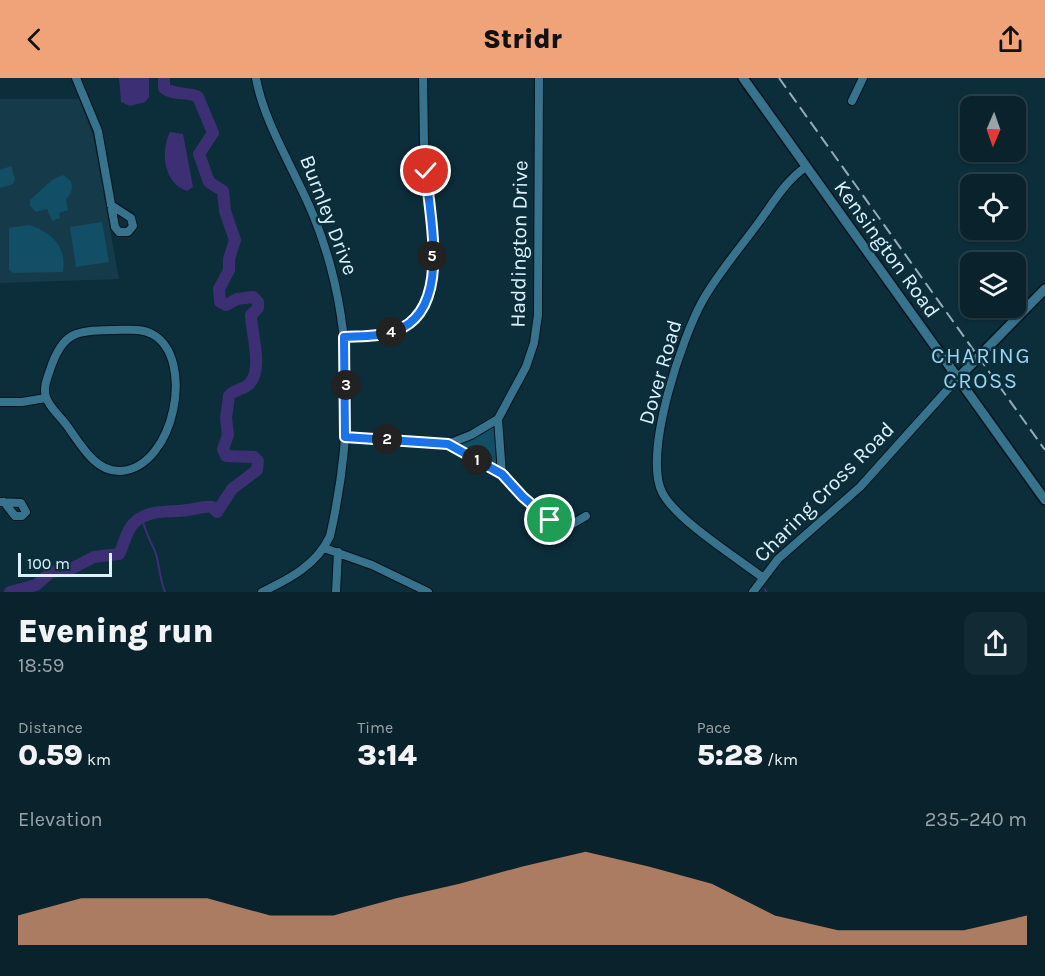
<!DOCTYPE html>
<html lang="en">
<head>
<meta charset="utf-8">
<style>
  body { margin:0; font-family:Karla,sans-serif; background:#122a34; color:#f1f3f6; height:100vh; display:flex; flex-direction:column; font-size:22px; white-space:nowrap }
  * { box-sizing:border-box; margin:0 }
  p { font-size:20px; color:#99a4a9 }
  .icon { flex:none; width:33px; height:33px; fill:none; stroke:currentColor; stroke-width:2; stroke-linecap:round; stroke-linejoin:round }
  .map { position:relative; height:514px; overflow:hidden }
  .details { display:flex; flex-direction:column; background:#09222c; flex:1 }
  .details>* { flex:none }
  .needle { width:39px; rotate:182deg }
  .tools { position:absolute; left:960px; top:18px; display:grid; gap:12px }
  .tools a { display:grid; place-items:center; width:66px; height:66px; border-radius:12px; background:#09222c; box-shadow:0 2px 4px #0004,0 0 0 2px #293f48; font-size:30px }
  .scale { position:absolute; left:18px; bottom:15px; width:94px; box-sizing:border-box; padding-left:6px; border:3px solid #dbf2fe; border-top:0; font-size:16px; line-height:21px; white-space:nowrap; color:#dbf2fe; -webkit-text-stroke:4px #0c2d3a; paint-order:stroke }
  .pin { position:absolute; display:grid; place-items:center; width:51px; height:51px; color:#fff; margin:-26px; border:3px solid #fff; border-radius:50%; box-shadow:0 2px 6px #0007 }
  .km { position:absolute; width:30px; height:30px; margin:-15px; border-radius:50%; background:#222; color:#fff; font-size:16px; line-height:30px; text-align:center }
  .round { display:grid; place-items:center; flex:none; width:63px; height:63px; border-radius:12px; background:#122a34 }
  .head { display:flex; align-items:center; justify-content:space-between; height:102px; padding:0 18px }
  h1 { font-size:33px; font-weight:800; line-height:45px }
  .stats { display:grid; grid-template-columns:repeat(3,1fr); gap:9px; height:102px; padding:6px 18px }
  .stats div { display:grid; align-content:center }
  .stats b { font-size:30px; font-weight:800 }
  .stats small { font-size:16px; font-weight:400 }
  .stats p { font-size:16px }
  .chart { height:168px; padding:12px 18px }
  .chart p { display:flex; justify-content:space-between }
  .chart svg { width:100%; height:108px; margin-top:6px; fill:#f0a279; opacity:.7 }
  header { display:flex; justify-content:space-between; align-items:center; height:78px; padding:0 18px; background:#f0a279; color:#111; font-size:27px; font-weight:800 }
  .map>svg:first-child { display:block }
  .built { fill:#153b4a }
  .green { fill:#124e65 }
  .water { fill:#3d2f74 }
  .lines { fill:none; stroke-linecap:round; stroke-linejoin:round }
  .stream { stroke:#3d2f74; stroke-width:2 }
  .river { stroke:#3d2f74; stroke-width:12 }
  .minor-casing { stroke:#03141c; stroke-width:10 }
  .tertiary-casing { stroke:#03141c; stroke-width:12 }
  .minor { stroke:#37738d; stroke-width:8 }
  .tertiary { stroke:#37738d; stroke-width:9 }
  .rail { stroke:#93adba; stroke-width:2; stroke-dasharray:12 6; stroke-linecap:butt }
  .route-casing { stroke:#fff; stroke-width:12 }
  .route { stroke:#1a73e8; stroke-width:8 }
  .labels { text-anchor:middle; stroke-width:5; stroke-linejoin:round; paint-order:stroke }
  .street-label { font-size:21px; fill:#dbf2fe; stroke:#0c2d3a }
  .neighbourhood-label { font-size:22px; letter-spacing:1.5px; fill:#98d5f2; stroke:#0c2d3a }
</style>
</head>
<body>
<header><svg class="icon" aria-label="back" viewBox="0 0 24 24"><path d="M15 5l-7 7 7 7"/></svg>Stridr<svg class="icon" aria-label="share" viewBox="0 0 24 24"><path d="M12 15V3M7 8l5-5 5 5M5 13v7h14v-7"/></svg></header>
<div class="map">
<svg width="1045" height="514" viewBox="0 0 1045 514">
  <rect width="100%" height="100%" fill="#0c2d3a"/>
  <path class="built" d="M0,21h79l14,36 26,144 -119,4z"/>
  <path class="green" d="M11,88l4,13 -2,5 -13,4v-18z
    M63,97l8,6c2,8 1,12 -5,18l2,11 -9,3 1,5 -8,3 -5,-12 -11,3 -6,-6v-6l22,-20z
    M102,144l7,40 -33,5 -6,-40z
    M29,147c23,7 38,22 34,47l-50,1 -4,-3v-42z
    M494,346l3,41 -1,2 -39,-21z"/>
  <path class="water" d="M119,0h30v19l-4,5 -15,4 -9,-4z
    M170,54l13,2 10,53 -6,4c-23,-8 -27,-38 -17,-59z"/>
  <g class="lines">
    <path class="stream" d="M142,440c3,13 7,20 12,31 5,9 5,29 11,43
      M765,511l1,3"/>
    <path class="river" d="M10,514l26,-7 15,-13 18,-2 25,-13 25,-3c5,-9 7,-23 14,-30 15,-16 37,-11 55,-14 9,-1 15,-4 24,-3l5,5 15,-23 25,-19 1,-9 -4,-4 -28,-1 -3,-7 5,-14 -2,-17 3,-22c5,-7 14,-6 20,-12 15,-14 2,-52 2,-69l7,-7v-6l-5,-5 -16,2 -11,6 -6,-3 -1,-13 10,-19v-11l6,-19 -10,-29 -2,-20 -14,-9 -10,-28 14,-21 -15,-36c-11,-6 -24,-1 -34,-9v-10"/>
    <defs>
      <path id="minor" d="M76,0l22,53 17,96 4,5h9l5,-6 -2,-8 -20,-13
        M256,0c8,46 41,96 58,139 41,101 40,214 16,319 -13,29 -41,43 -68,56
        M852,23l11,-23
        M115,252c12,0 26,-2 37,4 44,23 23,133 -31,137 -27,2 -42,-30 -56,-48 -7,-9 -16,-16 -19,-26 -3,-9 1,-18 4,-27 13,-40 27,-39 65,-40z
        M344,259l42,-3 15,-6 20,-16 10,-19 2,-33 -9,-118 -1,-64
        M0,324h22l24,-4
        M345,359l103,7 23,-9 27,-16
        M448,366c17,11 39,17 54,31 19,16 38,51 67,51l17,-10
        M502,396l-4,-55 28,-52 8,-24 4,-28 1,-237
        M0,424l21,1 5,9 -4,4h-7l-11,-14
        M324,470l48,17 56,27
        M762,499c-25,-19 -87,-58 -100,-85 -19,-39 20,-155 41,-192 16,-28 37,-52 56,-78 14,-19 27,-42 47,-55
        M336,514l2,-40
        M753,514l25,-33 82,-72 97,-108"/>
      <path id="tertiary" d="M743,0l302,422
        M957,301l88,-90"/>
    </defs>
    <use href="#minor" class="minor-casing"/>
    <use href="#tertiary" class="tertiary-casing"/>
    <use href="#minor" class="minor"/>
    <use href="#tertiary" class="tertiary"/>
    <path class="rail" d="M779,0l266,372"/>
  </g>
  <g class="lines">
    <defs>
      <path id="route" d="M426,93c3,47 27,140 -31,160 -16,6 -34,5 -51,6l1,100 103,7 54,30 21,23 27,23"/>
    </defs>
    <use href="#route" class="route-casing"/>
    <use href="#route" class="route"/>
  </g>
  <g class="labels">
    <g class="street-label">
      <text transform="translate(329 137) rotate(69)" y="7">Burnley Drive</text>
      <text transform="translate(519 166) rotate(-89)" y="7">Haddington Drive</text>
      <text transform="translate(887 171) rotate(54)" y="7">Kensington Road</text>
      <text transform="translate(660 294) rotate(-74)" y="7">Dover Road</text>
      <text transform="translate(824 414) rotate(-45)" y="7">Charing Cross Road</text>
    </g>
    <g class="neighbourhood-label">
      <text x="981" y="285">CHARING<tspan x="981" dy="25">CROSS</tspan></text>
    </g>
  </g>
</svg>
<div class="tools">
<a><svg class="needle" viewBox="-14 -14 28 28"><path d="M0-13l5 13h-10z" fill="#e53935"/><path d="M0 13l5-13h-10z" fill="#99a4a9"/></svg></a>
<a><svg class="icon" aria-label="locate" viewBox="0 0 24 24"><circle cx="12" cy="12" r="6"/><path d="M12 2v4M12 18v4M2 12h4M18 12h4"/></svg></a>
<a><svg class="icon" aria-label="layers" viewBox="0 0 24 24"><path d="M12 4l9 5-9 5-9-5zM3 14l9 5 9-5"/></svg></a>
</div>
<div class="scale">100 m</div>
<div class="pin" style="left:550px;top:442px;background:#1e9e55"><svg class="icon" aria-label="arrive" viewBox="0 0 24 24"><path d="M6 21V4h12l-3 4 3 4H6"/></svg></div>
<div class="pin" style="left:426px;top:93px;background:#d93025"><svg class="icon" aria-label="check" viewBox="0 0 24 24"><path d="M5 12l5 5 9-10"/></svg></div>
<b class="km" style="left:477px;top:382px">1</b>
<b class="km" style="left:387px;top:361px">2</b>
<b class="km" style="left:346px;top:307px">3</b>
<b class="km" style="left:391px;top:254px">4</b>
<b class="km" style="left:432px;top:178px">5</b>
</div>
<section class="details">
<div class="head"><div><h1>Evening run</h1><p>18:59</p></div><a class="round"><svg class="icon" aria-label="share" viewBox="0 0 24 24"><path d="M12 15V3M7 8l5-5 5 5M5 13v7h14v-7"/></svg></a></div>
<div class="stats">
<div><p>Distance</p><b>0.59<small> km</small></b></div>
<div><p>Time</p><b>3:14</b></div>
<div><p>Pace</p><b>5:28<small> /km</small></b></div>
</div>
<div class="chart"><p><span>Elevation</span>235–240 m</p>
<svg viewBox="0 0 160 44" preserveAspectRatio="none"><path d="M0 44V32L10 25L20 25L30 25L40 32L50 32L60 25L70 19L80 12L90 6L100 12L110 19L120 32L130 38L140 38L150 38L160 32V44z"/></svg>
</div>
</section>
</body>
</html>
